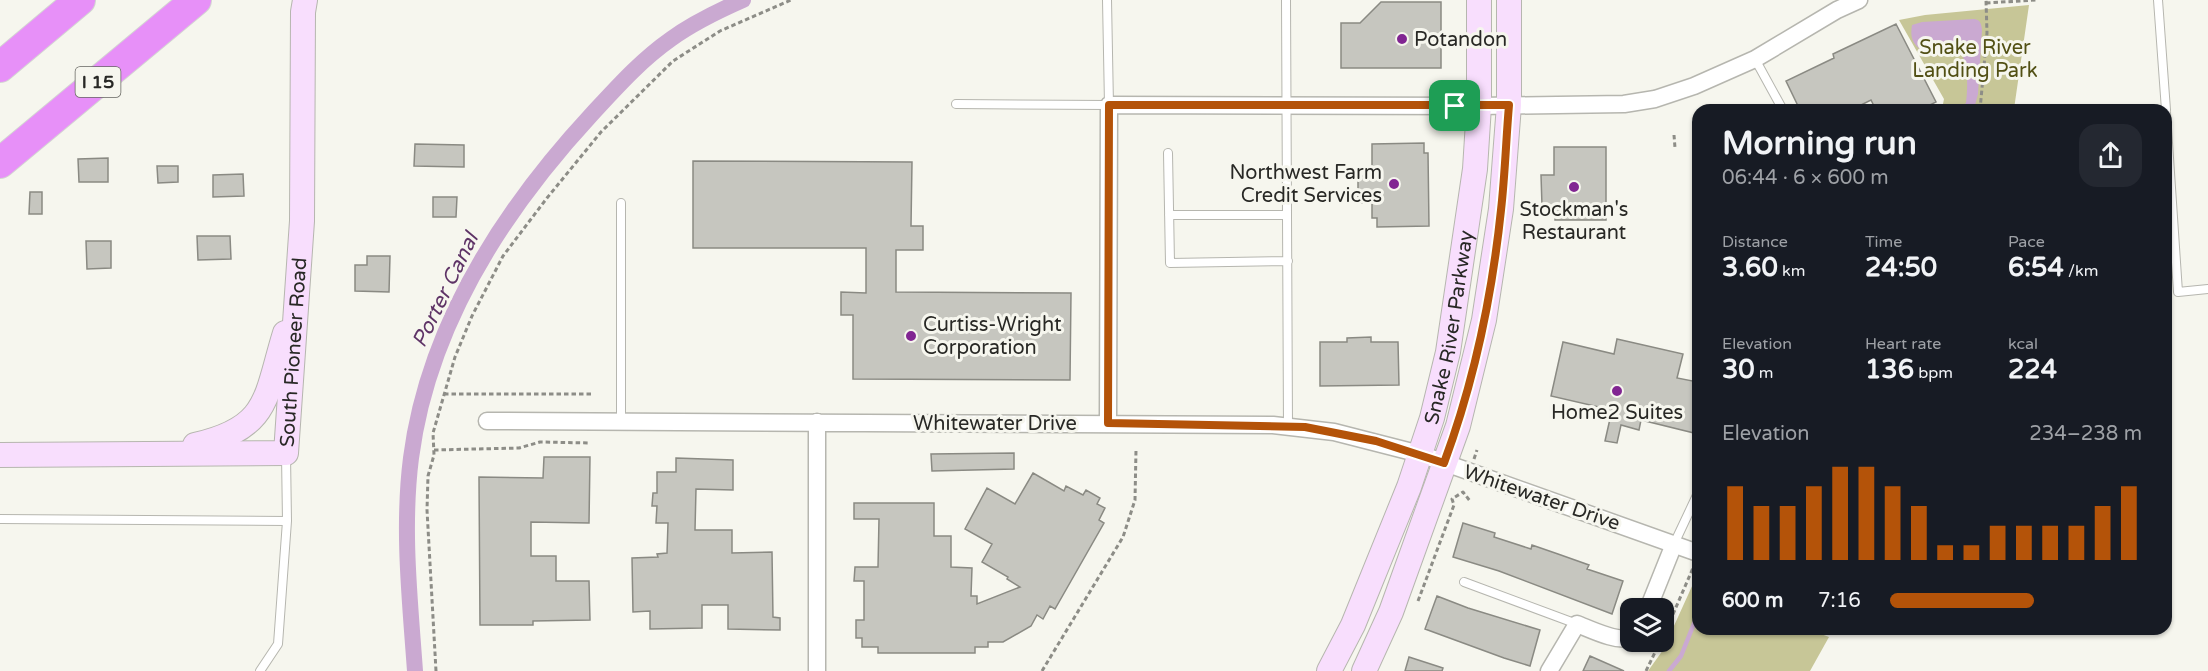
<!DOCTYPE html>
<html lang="en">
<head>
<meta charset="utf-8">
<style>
  body { margin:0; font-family:"Varela Round",sans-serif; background:#242831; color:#f1f3f6; height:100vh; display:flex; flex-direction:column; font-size:22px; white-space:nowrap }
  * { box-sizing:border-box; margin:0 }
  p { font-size:20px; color:#9ea1a6 }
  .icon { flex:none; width:33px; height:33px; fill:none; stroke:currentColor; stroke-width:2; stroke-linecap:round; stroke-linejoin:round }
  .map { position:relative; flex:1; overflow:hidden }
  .details { position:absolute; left:1692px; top:104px; width:480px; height:531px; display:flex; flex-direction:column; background:#171b24; border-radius:18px; box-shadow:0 2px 4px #0004 }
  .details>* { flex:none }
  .buttons { position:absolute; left:1620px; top:598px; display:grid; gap:12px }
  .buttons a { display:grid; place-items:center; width:54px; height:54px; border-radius:12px; background:#171b24; box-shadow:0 2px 4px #0004; font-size:30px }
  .pin { position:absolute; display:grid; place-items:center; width:51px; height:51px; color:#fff; margin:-26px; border-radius:12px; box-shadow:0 3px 9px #0006 }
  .round { display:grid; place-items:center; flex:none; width:63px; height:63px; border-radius:18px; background:#242831 }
  .summary { display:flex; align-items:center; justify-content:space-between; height:102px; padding:0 30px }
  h1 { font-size:33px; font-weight:700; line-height:45px }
  .figures { display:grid; grid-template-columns:repeat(3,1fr); gap:9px; height:102px; padding:6px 30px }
  .figures div { display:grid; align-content:center }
  .figures b { font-size:26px; font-weight:700 }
  .figures small { font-size:16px; font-weight:400 }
  .figures p { font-size:16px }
  .chart { height:168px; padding:12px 30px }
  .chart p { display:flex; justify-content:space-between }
  .chart svg { width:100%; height:108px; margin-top:6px; stroke:#b45309; stroke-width:6 }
  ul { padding:0 30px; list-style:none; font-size:20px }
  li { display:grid; grid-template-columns:96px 72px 1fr; align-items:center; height:45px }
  li i { height:15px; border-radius:8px; background:#b45309 }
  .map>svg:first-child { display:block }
  .green { fill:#c7c697 }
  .water { fill:#caa9d1 }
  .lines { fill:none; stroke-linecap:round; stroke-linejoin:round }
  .stream { stroke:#caa9d1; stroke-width:4.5 }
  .canal { stroke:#caa9d1; stroke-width:16 }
  .building { fill:#c6c6bf; stroke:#8a8a83; stroke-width:1.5 }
  .lane-casing { stroke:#b6b6af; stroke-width:10 }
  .street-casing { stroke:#b6b6af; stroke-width:19 }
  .secondary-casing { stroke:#b6b6af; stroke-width:26 }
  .highway-casing { stroke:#d4d4d3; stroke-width:32 }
  .path { stroke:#8d8d87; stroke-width:3; stroke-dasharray:4.5 3; stroke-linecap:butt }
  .lane { stroke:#fff; stroke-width:8 }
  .street { stroke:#fff; stroke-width:16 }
  .secondary { stroke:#f8defd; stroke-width:24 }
  .highway { stroke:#e790f8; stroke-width:30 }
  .route-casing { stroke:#fff; stroke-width:12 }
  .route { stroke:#b45309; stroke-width:8 }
  .poi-dot { fill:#812592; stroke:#f6f6ee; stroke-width:2 }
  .labels { text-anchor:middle; stroke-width:6; stroke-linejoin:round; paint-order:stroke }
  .shield { fill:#f6f6ee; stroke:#666661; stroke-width:1.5 }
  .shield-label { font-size:18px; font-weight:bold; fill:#282825 }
  .poi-label { font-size:20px; fill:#282825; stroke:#f6f6ee; text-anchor:start }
  .park-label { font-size:20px; fill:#525015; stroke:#f6f6ee }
  .street-label { font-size:20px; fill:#282825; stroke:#f6f6ee }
  .water-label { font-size:21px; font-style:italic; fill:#5e3366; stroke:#f6f6ee }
</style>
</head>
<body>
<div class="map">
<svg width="2208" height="671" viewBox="0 0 2208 671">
  <rect width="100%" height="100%" fill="#f6f6ee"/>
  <path class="green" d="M2029,5l-15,104h-72l2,-10 -45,-79 26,-5z
    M1693,584l5,2v42l110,1 21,8 -19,34h-162l15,-21z"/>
  <path class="water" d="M1974,19c7,1 7,5 8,11l-4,64 -4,15h-17l9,-6c2,-14 4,-55 -15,-56 -10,-1 -19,4 -29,4 -10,-8 -12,-14 -10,-26l10,-3z"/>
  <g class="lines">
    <path class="stream" d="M1669,671l12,-15 16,-40"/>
    <path class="canal" d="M415,671c-5,-71 -13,-142 -4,-213 17,-132 93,-249 181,-344 25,-27 49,-54 79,-75 22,-16 47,-28 72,-39"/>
  </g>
  <path class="building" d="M1381,2h60v66h-100v-45h19z
    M1896,24l40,78 -16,8h-44l-5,-10 -20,10h-51l-14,-29 48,-23 -1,-4z
    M1424,143v10h4l1,73 -52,1v-9h-5v-15h-14v-27h14v-32z
    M415,144l49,1v22l-50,-1z
    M1554,147h52v73h-51v-14h-13l-1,-31h13z
    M108,158v24h-29l-1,-23z
    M693,161l219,1 -1,64h12v24h-27v42l175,1 -1,87 -217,-1v-64h-12v-23l25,1v-45h-173z
    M157,166h21v16l-20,1z
    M243,174l1,22 -31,1v-22z
    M30,192h12v22h-13z
    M433,197h24l-1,20h-23z
    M197,236h33l1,23 -33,1z
    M86,241h25v27l-24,1z
    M367,256h23l-1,36 -34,-1v-26h12z
    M1371,337v5h27l1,43 -79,1v-44h27v-4z
    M1617,339l66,15 -6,24 21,4v52l-57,-14 -2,10 -18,-5 -4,18 -12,-2 7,-31 -61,-14 12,-54 51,12z
    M1014,453v16l-82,2 -1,-17z
    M544,457h46l-1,66 -58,-1v34h25v25h33l1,39 -57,1v4h-53l-1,-148 64,1z
    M676,458l57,2v30l-37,-1 -1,41h37v23l40,-1 1,65 7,1v12l-52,-1v-24h-26v23l-52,1v-18l-17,1 -1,-54 26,-1 -1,-3 10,-1 1,-30h-12l1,-17h-5l1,-13h4v-21h19z
    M1033,473l31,18 2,-5 17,9 3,-5 14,8 -3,6 8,4 -6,12 5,3 -49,86 -5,-3 -7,13 -6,-4 -6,11 -28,16h-15v5h-13v6h-97v-6h-16v-9h-6v-18h8v-39h-10l1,-14h23l1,-48h-25v-16h80v33h17v31l21,1 -1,28h6v8l43,-17 -13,-8 1,-2 -26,-15 10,-18 -27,-15 22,-41 28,16z
    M1463,523l32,10 -1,4 37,12 1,-4 26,9 31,11 -2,4 36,12 -11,33 -113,-43 -46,-14z
    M1437,596l31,12 72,22 -10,36 -26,-8 -79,-29z
    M1590,656l34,15h-41z
    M1409,657l34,11 -1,3h-37z"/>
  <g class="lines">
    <defs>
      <path id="lane" d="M1286,0l2,426
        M2158,0l8,110
        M1755,59l28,51
        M956,104l153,1 -2,-105
        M2166,113l12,179 30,-3
        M1168,153l2,110 118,-2
        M621,203v219
        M1169,215h118
        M0,519l287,2
        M1674,544l24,-51
        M1464,582l113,42
        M260,671l18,-27 9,-123 -1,-66"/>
      <path id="street" d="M487,421l786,4 61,7 86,22 278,99
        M1108,423l1,-318 370,1 145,-2 31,-5 39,-13 61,-27 82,-49 22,-10
        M1648,609l26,-65
        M817,671v-249
        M1549,671l28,-47c13,5 41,19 53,13"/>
      <g id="secondary">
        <path d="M195,445c75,-17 70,-47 90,-112"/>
        <path id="s1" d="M0,455l286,-2 16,-232 1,-209 2,-12"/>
        <path id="s2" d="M1329,671l24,-46 56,-138 23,-69 16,-66 27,-183 4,-63v-106"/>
        <path d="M1364,671l27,-59 67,-186 26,-106 17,-111 8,-104v-105"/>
      </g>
      <path id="highway" d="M0,67l80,-67
        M0,163l196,-163"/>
    </defs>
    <use href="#lane" class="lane-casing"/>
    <use href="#street" class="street-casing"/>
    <use href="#secondary" class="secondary-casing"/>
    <use href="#highway" class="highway-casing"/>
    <path class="path" d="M1986,3l50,-3
      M1980,110l7,-77 -1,-33
      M1674,135l1,13
      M444,394h147
      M434,450l85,-2 21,-6 50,1
      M1474,459l3,-9
      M1418,601l36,-96 -2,-6 11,-7 7,9
      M1664,635l29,-67
      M436,671l-9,-161 1,-34 6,-21 -1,-22 22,-76 17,-41 31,-60 44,-58 54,-66 72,-71 47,-30 71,-31
      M1042,671l81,-134 12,-37 1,-50
      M1646,671l14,-29"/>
    <use href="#lane" class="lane"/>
    <use href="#street" class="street"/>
    <use href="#secondary" class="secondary"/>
    <use href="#highway" class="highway"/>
  </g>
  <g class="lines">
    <defs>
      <path id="route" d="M1109,105h400c-3,35 -4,70 -8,105 -9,86 -27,172 -57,253l-68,-22 -71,-14 -197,-4z"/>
    </defs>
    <use href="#route" class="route-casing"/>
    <use href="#route" class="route"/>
  </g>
  <g class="poi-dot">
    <circle cx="1402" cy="39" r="6"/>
    <circle cx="1394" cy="184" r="6"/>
    <circle cx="1574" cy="187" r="6"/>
    <circle cx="911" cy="336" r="6"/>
    <circle cx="1617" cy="391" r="6"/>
  </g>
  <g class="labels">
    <rect class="shield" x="75.5" y="67" width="45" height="30" rx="4.5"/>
    <g class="shield-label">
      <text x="98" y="88">I 15</text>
    </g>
    <g class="poi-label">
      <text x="1414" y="46">Potandon</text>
      <text x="1382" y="179" text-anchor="end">Northwest Farm<tspan x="1382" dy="23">Credit Services</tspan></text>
      <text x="1574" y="216" text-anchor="middle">Stockman's<tspan x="1574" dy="23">Restaurant</tspan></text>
      <text x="923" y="331">Curtiss-Wright<tspan x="923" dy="23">Corporation</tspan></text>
      <text x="1617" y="419" text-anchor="middle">Home2 Suites</text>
    </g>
    <g class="park-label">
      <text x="1975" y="54">Snake River<tspan x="1975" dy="23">Landing Park</tspan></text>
    </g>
    <g class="street-label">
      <text dy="7" stroke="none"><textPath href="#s2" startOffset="366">Snake River Parkway</textPath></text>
      <text dy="7" stroke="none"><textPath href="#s1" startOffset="387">South Pioneer Road</textPath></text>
      <text x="995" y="430">Whitewater Drive</text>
      <text transform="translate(1542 497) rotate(19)" y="7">Whitewater Drive</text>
    </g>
    <g class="water-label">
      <text transform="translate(445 290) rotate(-64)" y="7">Porter Canal</text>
    </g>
  </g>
</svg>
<div class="buttons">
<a><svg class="icon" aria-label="layers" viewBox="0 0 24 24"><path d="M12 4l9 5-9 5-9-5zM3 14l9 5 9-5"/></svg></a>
</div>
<div class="pin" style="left:1455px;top:106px;background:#1e9e55"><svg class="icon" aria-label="arrive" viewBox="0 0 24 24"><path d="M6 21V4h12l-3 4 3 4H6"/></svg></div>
<section class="details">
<div class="summary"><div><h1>Morning run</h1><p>06:44 · 6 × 600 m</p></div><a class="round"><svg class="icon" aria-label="share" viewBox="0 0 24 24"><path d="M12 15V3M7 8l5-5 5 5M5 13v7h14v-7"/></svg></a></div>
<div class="figures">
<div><p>Distance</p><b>3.60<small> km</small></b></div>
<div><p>Time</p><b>24:50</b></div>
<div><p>Pace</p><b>6:54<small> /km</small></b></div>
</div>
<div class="figures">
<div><p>Elevation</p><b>30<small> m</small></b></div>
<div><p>Heart rate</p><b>136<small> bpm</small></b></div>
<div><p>kcal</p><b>224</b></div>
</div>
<div class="chart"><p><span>Elevation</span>234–238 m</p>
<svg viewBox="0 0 160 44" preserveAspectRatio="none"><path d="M5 44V14M15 44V22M25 44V22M35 44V14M45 44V6M55 44V6M65 44V14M75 44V22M85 44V38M95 44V38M105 44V30M115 44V30M125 44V30M135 44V30M145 44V22M155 44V14"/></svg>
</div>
<ul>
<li><b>600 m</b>7:16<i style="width:57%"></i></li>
</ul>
</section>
</div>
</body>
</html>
